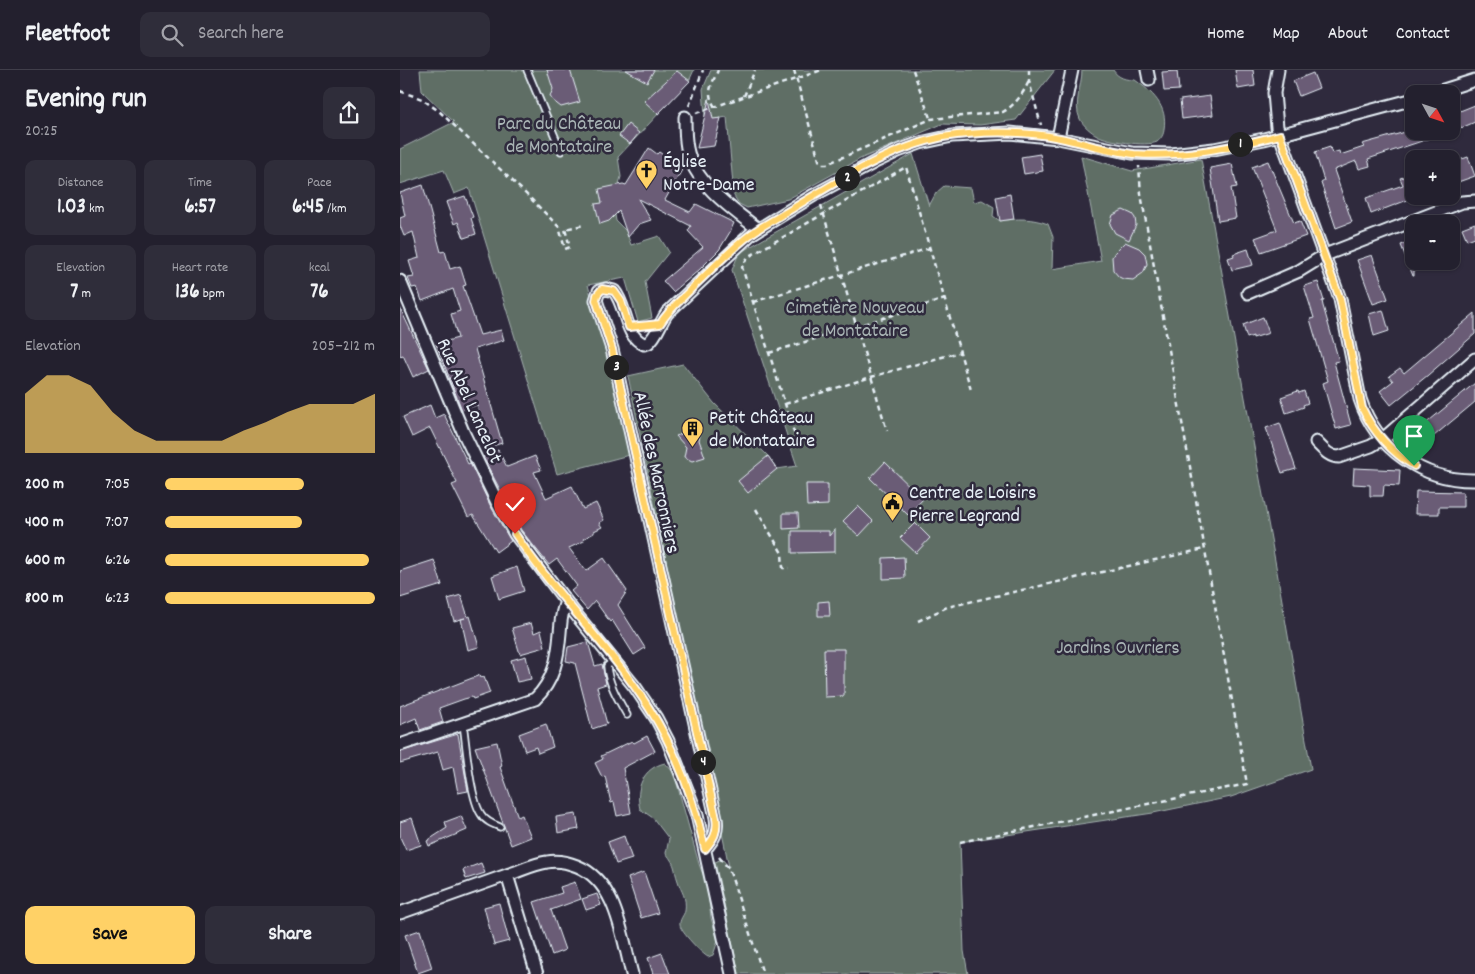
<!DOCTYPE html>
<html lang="en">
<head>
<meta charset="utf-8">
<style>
  body { margin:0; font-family:Dekko,sans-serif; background:#2f2d3a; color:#f1f3f6; height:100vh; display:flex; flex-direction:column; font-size:19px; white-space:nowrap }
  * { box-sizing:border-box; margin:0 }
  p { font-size:16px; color:#a3a3aa }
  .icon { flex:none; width:28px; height:28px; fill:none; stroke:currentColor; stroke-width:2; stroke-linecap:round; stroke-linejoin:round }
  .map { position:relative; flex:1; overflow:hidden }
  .details { display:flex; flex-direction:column; background:#23202e; width:400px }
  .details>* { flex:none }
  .needle { width:32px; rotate:130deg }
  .buttons { position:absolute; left:1005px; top:15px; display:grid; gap:10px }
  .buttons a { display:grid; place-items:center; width:55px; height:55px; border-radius:10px; background:#23202e; box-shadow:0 1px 4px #0004,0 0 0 1px #403e4a; font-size:25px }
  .pin { position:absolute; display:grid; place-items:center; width:42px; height:42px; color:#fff; margin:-51px -21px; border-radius:50% 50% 50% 0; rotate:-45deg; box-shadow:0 0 5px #0007 }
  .pin .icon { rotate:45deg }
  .km { position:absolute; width:25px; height:25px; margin:-12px; border-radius:50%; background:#222; color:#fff; font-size:14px; line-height:25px; text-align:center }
  .round { display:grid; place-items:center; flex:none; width:52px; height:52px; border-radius:10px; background:#2f2d3a }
  .overview { display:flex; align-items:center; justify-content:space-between; height:85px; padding:0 25px }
  h1 { font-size:28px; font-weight:700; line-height:38px }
  .figures { display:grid; grid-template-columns:repeat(3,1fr); gap:8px; height:85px; padding:5px 25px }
  .figures div { display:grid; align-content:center; border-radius:10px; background:#2f2d3a; text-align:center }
  .figures b { font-size:21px; font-weight:700 }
  .figures small { font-size:14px; font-weight:400 }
  .figures p { font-size:14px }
  .chart { height:140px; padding:10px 25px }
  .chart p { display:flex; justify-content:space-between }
  .chart svg { width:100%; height:90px; margin-top:5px; fill:#ffd166; opacity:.7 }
  .primary-button { display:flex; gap:10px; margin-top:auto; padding:10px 25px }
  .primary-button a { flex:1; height:58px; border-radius:10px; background:#ffd166; color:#111; font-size:20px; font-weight:700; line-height:58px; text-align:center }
  .primary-button a+a { background:#2f2d3a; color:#f1f3f6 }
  ul { padding:0 25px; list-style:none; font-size:16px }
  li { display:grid; grid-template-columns:80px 60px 1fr; align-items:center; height:38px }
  li i { height:12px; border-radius:6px; background:#ffd166 }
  header { display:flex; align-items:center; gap:30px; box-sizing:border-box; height:70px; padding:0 25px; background:#23202e; border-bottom:1px solid #403e4a }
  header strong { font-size:24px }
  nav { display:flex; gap:28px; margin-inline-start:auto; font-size:18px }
  .search { width:350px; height:45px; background:#2f2d3a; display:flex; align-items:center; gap:12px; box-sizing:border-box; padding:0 18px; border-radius:10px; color:#a3a3aa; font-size:19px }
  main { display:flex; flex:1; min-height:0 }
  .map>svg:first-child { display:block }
  .green { fill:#5e6e65; stroke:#a3b0ae }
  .building { fill:#6b5b76; stroke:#e8f1f8 }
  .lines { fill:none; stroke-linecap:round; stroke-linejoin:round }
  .service-casing { stroke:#e8f1f8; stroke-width:9 }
  .minor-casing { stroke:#e8f1f8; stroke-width:15 }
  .path { stroke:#e8f1f8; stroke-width:2.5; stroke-dasharray:5 4; stroke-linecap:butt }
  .service { stroke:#2f2a3d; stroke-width:5.5 }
  .minor { stroke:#2f2a3d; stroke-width:11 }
  .route-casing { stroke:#fff; stroke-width:10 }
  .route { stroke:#ffd166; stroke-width:6 }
  .labels { text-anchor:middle; stroke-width:5; stroke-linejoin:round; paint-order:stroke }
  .park-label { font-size:20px; fill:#aab6b6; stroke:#2f2a3d }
  .poi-label { font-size:20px; fill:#e8f1f8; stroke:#2f2a3d; text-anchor:start }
  .street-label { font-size:20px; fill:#e8f1f8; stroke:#2f2a3d }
</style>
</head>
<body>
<header>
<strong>Fleetfoot</strong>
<div class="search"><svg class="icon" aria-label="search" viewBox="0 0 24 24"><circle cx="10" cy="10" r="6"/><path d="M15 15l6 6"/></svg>Search here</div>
<nav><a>Home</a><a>Map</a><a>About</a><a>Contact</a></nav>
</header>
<main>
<section class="details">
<div class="overview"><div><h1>Evening run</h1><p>20:25</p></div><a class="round"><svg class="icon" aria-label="share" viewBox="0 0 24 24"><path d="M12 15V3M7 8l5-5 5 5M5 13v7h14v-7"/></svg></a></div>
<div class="figures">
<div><p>Distance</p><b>1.03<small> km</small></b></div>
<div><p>Time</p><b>6:57</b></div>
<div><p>Pace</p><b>6:45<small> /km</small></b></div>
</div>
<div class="figures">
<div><p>Elevation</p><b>7<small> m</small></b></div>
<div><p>Heart rate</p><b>136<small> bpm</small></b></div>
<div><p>kcal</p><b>76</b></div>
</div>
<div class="chart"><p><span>Elevation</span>205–212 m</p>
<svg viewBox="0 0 160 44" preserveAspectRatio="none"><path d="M0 44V15L10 6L20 6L30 11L40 24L50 33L60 38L70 38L80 38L90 38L100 33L110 29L120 24L130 20L140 20L150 20L160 15V44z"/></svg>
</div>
<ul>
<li><b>200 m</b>7:05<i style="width:66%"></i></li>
<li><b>400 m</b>7:07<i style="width:65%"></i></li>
<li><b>600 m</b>6:26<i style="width:97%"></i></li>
<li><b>800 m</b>6:23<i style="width:100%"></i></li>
</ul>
<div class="primary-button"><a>Save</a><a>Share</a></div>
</section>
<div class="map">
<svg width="1075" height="904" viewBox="0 0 1075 904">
  <rect width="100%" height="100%" fill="#2f2a3d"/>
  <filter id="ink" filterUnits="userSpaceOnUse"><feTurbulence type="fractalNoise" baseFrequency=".02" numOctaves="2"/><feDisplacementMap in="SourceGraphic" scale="10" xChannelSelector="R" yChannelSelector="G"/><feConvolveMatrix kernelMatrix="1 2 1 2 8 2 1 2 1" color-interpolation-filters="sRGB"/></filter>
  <g filter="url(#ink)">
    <path class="green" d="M20,0h274l-5,11 -71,76 3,20 -8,26 3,18 10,10 5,14 28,-9 10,16 -24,30 7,36 -14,4 -13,-44 -37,7 18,64 23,106 -72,19 -88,-286 -15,6 -10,-24 -44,14v-35l54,-27 -32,-31z
      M311,0h344l-39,50 -36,5 -38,-1 -82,35 -72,40 -41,9 -8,-4 -5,-8 -7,-79 -23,4 1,-5 -2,-27z
      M682,0h31c5,8 13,10 22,10 17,12 33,26 29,49 0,5 -3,10 -7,13 -11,5 -50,-1 -60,-7 -6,-3 -14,-10 -17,-16 -7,-15 2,-33 2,-49z
      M513,84l16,52 7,-13 8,-7 27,2 3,14 8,-2 12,7 -1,9 7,5c17,-3 32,-3 48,3l5,13 -1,32 49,-8 -20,-105 51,15 69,-12 75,407 35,203 -80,28 -78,16 -193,29 4,109 4,23h-229l-24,-112 7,-3 7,8 -101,-491 55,-12 31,39 54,53 9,13 20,-3 -65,-196 7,-17z
      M265,693l9,10 25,91 8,21 4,33 7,23 -5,14 -5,2c-6,-3 -28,-26 -28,-32 -1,-5 4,-10 5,-14 2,-15 -4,-19 -7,-30 -5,-14 -1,-14 -12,-28l3,-14 -16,-21 -13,-9c-5,-21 3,-41 25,-46z"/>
    <path class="building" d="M147,0h23l10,32 -19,5 -9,-7 -2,-4 3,-7z
      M226,0h28l-7,12z
      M835,0h18l2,16 -17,3z
      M277,1l13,10 -32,33 -14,-13z
      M777,1l2,19 -15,1 -2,-19z
      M913,3l6,15 -20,8 -6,-15z
      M810,26l3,19 -31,4 -2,-19z
      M309,29l4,20 8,-1 -7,28 -17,2z
      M1075,35v17l-14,6 -6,-15z
      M228,54l11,9 -9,11 -11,-8z
      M1009,61l40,1 -81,27 2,7 -11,3 -3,-8 -22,9 18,52 -16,6 -15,-45 3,-2 -9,-29 15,-5 2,6 7,-2 1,4 24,-8 -2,-3z
      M249,78l8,6 2,-2 24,16 -18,32 25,12 6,-8 38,19 -4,9 -11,18 -20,20 -26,22 -10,-11 40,-34 -15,-16 3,-5 -53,-27 13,21 -12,4 -11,13 -9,-26 -10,10 -9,3 -5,-20 7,-1 -3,-14 24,-5 3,1z
      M640,84l3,17 -19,3 -3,-17z
      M1068,87l7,19 -17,6 -1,-2 -6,2v-19z
      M868,91l26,62 6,-2 6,15 -45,16 -6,-14 22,-8 -25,-63z
      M832,94l5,23 -6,1 5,30 -18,3 -8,-53z
      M1012,105l2,7v14h4l-47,18 -5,-16 37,-13 -3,-7z
      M23,115l18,67 4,-1 5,18 10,-3 6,19 -3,1 17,49 21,-5 3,10 -29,9 27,94 -13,4 -12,-42 -15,5 -26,-66 22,-6 -7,-24 9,-3 -7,-22 -31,12 -5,-14 -5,1 -4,-10 6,-1 -5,-16 10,-3 -6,-26 -9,4 -4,-10v-8l5,-2 -5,-23z
      M610,124l4,25 -14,2 -4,-24z
      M65,126l8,21 -2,1 5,16 -12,4 -6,-16 -4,2 -8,-22z
      M723,140l9,4 3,4 1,7 -7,15 -14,-7 -5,-9 3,-9z
      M1075,153v14l-8,3 -5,-12z
      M1014,170v36h-1l-12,-31z
      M725,172l14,6 6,6 2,10 -4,9 -10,7 -10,-1 -4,-2 -6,-7 -1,-13 3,-5z
      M848,179l5,16 -21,5 -4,-12 6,-2 -1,-2z
      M972,185l16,44 -15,5 -16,-44z
      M918,212l6,19h-2l1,5 16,55 -5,1 17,63 -15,4 -13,-46 5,-2 -18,-62 4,-1 -10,-32z
      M0,238l29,61 -16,8 -10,-22 -3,1z
      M983,240l6,21 -15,5 -5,-22z
      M1075,243v21l-47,41 -37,30 -11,-14 13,-10 -4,-5 11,-8 4,5z
      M863,247l6,16 -16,5v-2l-6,2 -4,-13z
      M1075,313v19l-53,44 -9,-12z
      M898,321l1,2 5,-2 4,12 -5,2 1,2 -18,6 -5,-16z
      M30,335l5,13 9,-4 24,50 2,-1 20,42 21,36 -15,11 -23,-37 -5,2 -16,-32 5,-2 -27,-55 -18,9 -9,-20z
      M880,353l16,46 -14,4 -16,-45z
      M295,359l5,7 -1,4 6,17 -13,4 -8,-4 2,-10 -10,-11z
      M98,380l9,17 28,-11 6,14 -7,2 12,26 26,-12 11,23 13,-6 8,17 -5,3 3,4 -8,4v2l-11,6 1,2 -15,7 17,23 18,-13 23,33 -9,14 27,43 -11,7 -22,-35 -2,2 -15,-21 -8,9 -16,-19 6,-5 -20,-27 -8,6 -28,-35 -38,-73z
      M368,386l9,13 -29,24 -10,-12z
      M485,392l38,37 -15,16 -38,-37z
      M954,398l46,2 -1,16 -15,-1 -1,11h-13v-11l-17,-1z
      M406,414h22v21l-21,1z
      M1016,421l47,1v15h-24v7h-24z
      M458,436l15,15 -14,15 -16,-15z
      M383,443h15l1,15 -16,1z
      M515,453l15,15 -14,15 -16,-15z
      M435,459v23l-43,1v-22h37v5z
      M504,487l1,21 -22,1v-21z
      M34,490l8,25 -42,13v-27z
      M117,497l7,24 -25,8 -7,-23z
      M61,525l7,22 2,-1 9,31 -11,3 -7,-31 4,-1 -11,3 -6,-22z
      M429,531l1,15h-12v-14z
      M131,553l3,10 7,-3 4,17 -25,7 -8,-26z
      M188,572l7,24 7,-2 4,20 -9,3 10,37 -15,5 -17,-66 -9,-2 2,-14z
      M424,579h20v47l-19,1z
      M126,586l5,23 -14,3 -6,-22z
      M80,605l1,3 3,-1 6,16 -17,6 -1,-2 -8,2 -25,9 4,14 -23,8 -4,-12 -16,7v-19z
      M146,654l7,23 -15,6 -2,-6 -11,4 -6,-17z
      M58,664l10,57 -10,2 -5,-26 -10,3 -5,-18 -38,11v-11z
      M247,666l8,15 -32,17 8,45 -14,3 -3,-14 -3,1 -6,-27 -3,1 -7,-14 8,-4 -2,-3 31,-15 2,2z
      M97,672l5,24 -2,1 18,50 4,-2 9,22 -20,8 -36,-98z
      M176,744l3,15 -21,4 -2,-16z
      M61,746l6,14 -38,16 -2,-5 20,-13 -2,-6z
      M12,748l9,27 -15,5 -6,-13v-15z
      M224,766l8,23 -16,5 -8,-22z
      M81,793l4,10 -19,6 -3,-9z
      M244,802l14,41 -17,5 -13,-40z
      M175,812l6,17 -30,11 14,40 -13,5 -18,-53 28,-9 -2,-6z
      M197,824l4,11 -15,5 -4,-11z
      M99,833l10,38 -15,4 -10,-38z
      M20,860l12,38 -14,5 -13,-38z
      M262,883l8,21h-17l-5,-16z"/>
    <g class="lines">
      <defs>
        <path id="service" d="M127,0l34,81
          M214,590l-7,6c1,17 12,35 20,49
          M63,653c3,21 7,75 18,91 4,7 11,10 19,13"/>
        <path id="minor" d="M747,0l2,10
          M878,0l-4,23 3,34 63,172 20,100c16,50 63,82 115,81
          M1031,24l44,-14
          M285,47c0,10 0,21 2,31 6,34 46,62 71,81
          M658,68l14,-68
          M0,211l64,153 33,68 18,32 59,78 61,75 21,31 12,23 29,74 35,159
          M848,223l51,-22 26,-16 137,-53 13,-1
          M916,372c7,7 13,15 23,15l32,-11 12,-7 92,-80
          M0,675l135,-46c19,-18 23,-41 25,-66 1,-11 1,-21 6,-31
          M305,779c9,-10 13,-17 11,-31l-104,-469 -16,-49 3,-9 7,-2 8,2c13,15 10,45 30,53l4,-1c9,-7 12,-20 19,-30l84,-79 63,-39 63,-34 21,-10 22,-8 32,-7 58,-3 48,5 74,15 39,1 43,-5 50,-10 150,-40
          M107,805c13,-4 26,-11 40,-13 10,-2 20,0 30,4 40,16 45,71 55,108
          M0,843l107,-38 30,99"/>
      </defs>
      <use href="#service" class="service-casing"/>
      <use href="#minor" class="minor-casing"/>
      <path class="path" d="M394,0l25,90 3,4h5l104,-45 72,-7c12,-7 20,-18 26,-31
        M513,0l17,48
        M629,0v11l12,44
        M0,21l22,8 18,13 83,79 36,36 6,22 5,-2 -5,-18 19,-4
        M344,26l11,-26
        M289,36l14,-36
        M315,37c-10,-15 -3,-22 3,-37
        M296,43l126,-43
        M421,135l66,226
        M353,232l177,-54
        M369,283l176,-54
        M385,334l86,-27 89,-25
        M397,372l-55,-175 6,-10 158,-90 65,223
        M356,439l26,44 1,15h6
        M518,551l29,-14 257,-58
        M560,772l287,-58 -106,-590 -2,-28
        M319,787l10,12 34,105"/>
      <use href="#service" class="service"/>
      <use href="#minor" class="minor"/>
    </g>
  </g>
  <g class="lines" filter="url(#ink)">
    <defs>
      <path id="route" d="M115,464c40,61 95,112 134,174 27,42 45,92 56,141 9,-10 13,-17 11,-31l-104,-469 -16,-49 1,-5 5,-6 12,2 7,10 8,26 31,-3c9,-15 23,-26 35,-39 18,-17 36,-36 56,-51 12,-9 26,-16 39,-24 46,-28 99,-62 153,-73 37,-6 79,-6 117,1 24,5 49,13 74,16 48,4 99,-7 146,-19l60,164 22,109c11,24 30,45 52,58"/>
    </defs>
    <use href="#route" class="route-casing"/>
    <use href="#route" class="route"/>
  </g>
  <defs>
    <symbol id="church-pin" viewBox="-11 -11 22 30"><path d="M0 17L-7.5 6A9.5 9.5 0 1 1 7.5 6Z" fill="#ffd166" stroke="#2f2a3d"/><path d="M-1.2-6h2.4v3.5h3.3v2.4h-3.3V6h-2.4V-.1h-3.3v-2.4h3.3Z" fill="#111"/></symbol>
    <symbol id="building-pin" viewBox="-11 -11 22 30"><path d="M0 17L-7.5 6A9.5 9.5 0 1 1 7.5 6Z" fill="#ffd166" stroke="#2f2a3d"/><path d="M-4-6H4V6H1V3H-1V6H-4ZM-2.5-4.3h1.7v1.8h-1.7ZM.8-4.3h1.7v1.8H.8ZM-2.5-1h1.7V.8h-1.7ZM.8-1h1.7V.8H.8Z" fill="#111"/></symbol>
    <symbol id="civic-pin" viewBox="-11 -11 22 30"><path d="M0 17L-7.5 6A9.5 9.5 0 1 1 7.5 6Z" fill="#ffd166" stroke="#2f2a3d"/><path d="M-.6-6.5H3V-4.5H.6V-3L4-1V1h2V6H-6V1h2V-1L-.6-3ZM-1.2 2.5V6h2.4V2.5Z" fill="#111"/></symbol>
  </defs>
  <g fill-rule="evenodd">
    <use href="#church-pin" x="234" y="88" width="25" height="34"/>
    <use href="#building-pin" x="280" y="346" width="25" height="34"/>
    <use href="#civic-pin" x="480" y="420" width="25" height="34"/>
  </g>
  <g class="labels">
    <g class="park-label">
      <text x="159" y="59">Parc du Château<tspan x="159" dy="23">de Montataire</tspan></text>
      <text x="455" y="243">Cimetière Nouveau<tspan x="455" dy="23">de Montataire</tspan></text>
      <text x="718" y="583">Jardins Ouvriers</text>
    </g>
    <g class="poi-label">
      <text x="263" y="97">Église<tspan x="263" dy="23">Notre-Dame</tspan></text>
      <text x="309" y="353">Petit Château<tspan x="309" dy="23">de Montataire</tspan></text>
      <text x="509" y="428">Centre de Loisirs<tspan x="509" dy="23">Pierre Legrand</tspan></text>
    </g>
    <g class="street-label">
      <text transform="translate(71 330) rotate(66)" y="7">Rue Abel Lancelot</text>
      <text transform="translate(258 402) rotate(78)" y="7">Allée des Marronniers</text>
    </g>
  </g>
</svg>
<div class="buttons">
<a><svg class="needle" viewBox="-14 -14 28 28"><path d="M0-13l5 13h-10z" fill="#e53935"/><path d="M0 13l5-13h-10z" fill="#a3a3aa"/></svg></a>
<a>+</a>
<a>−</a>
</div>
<div class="pin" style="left:1014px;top:396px;background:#1e9e55"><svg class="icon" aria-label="arrive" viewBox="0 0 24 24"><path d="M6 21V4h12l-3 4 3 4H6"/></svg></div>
<div class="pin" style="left:115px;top:464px;background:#d93025"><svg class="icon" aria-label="check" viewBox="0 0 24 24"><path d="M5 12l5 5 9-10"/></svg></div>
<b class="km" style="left:840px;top:74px">1</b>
<b class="km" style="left:447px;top:108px">2</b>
<b class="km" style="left:216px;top:297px">3</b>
<b class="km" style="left:303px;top:692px">4</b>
</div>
</main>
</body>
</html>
